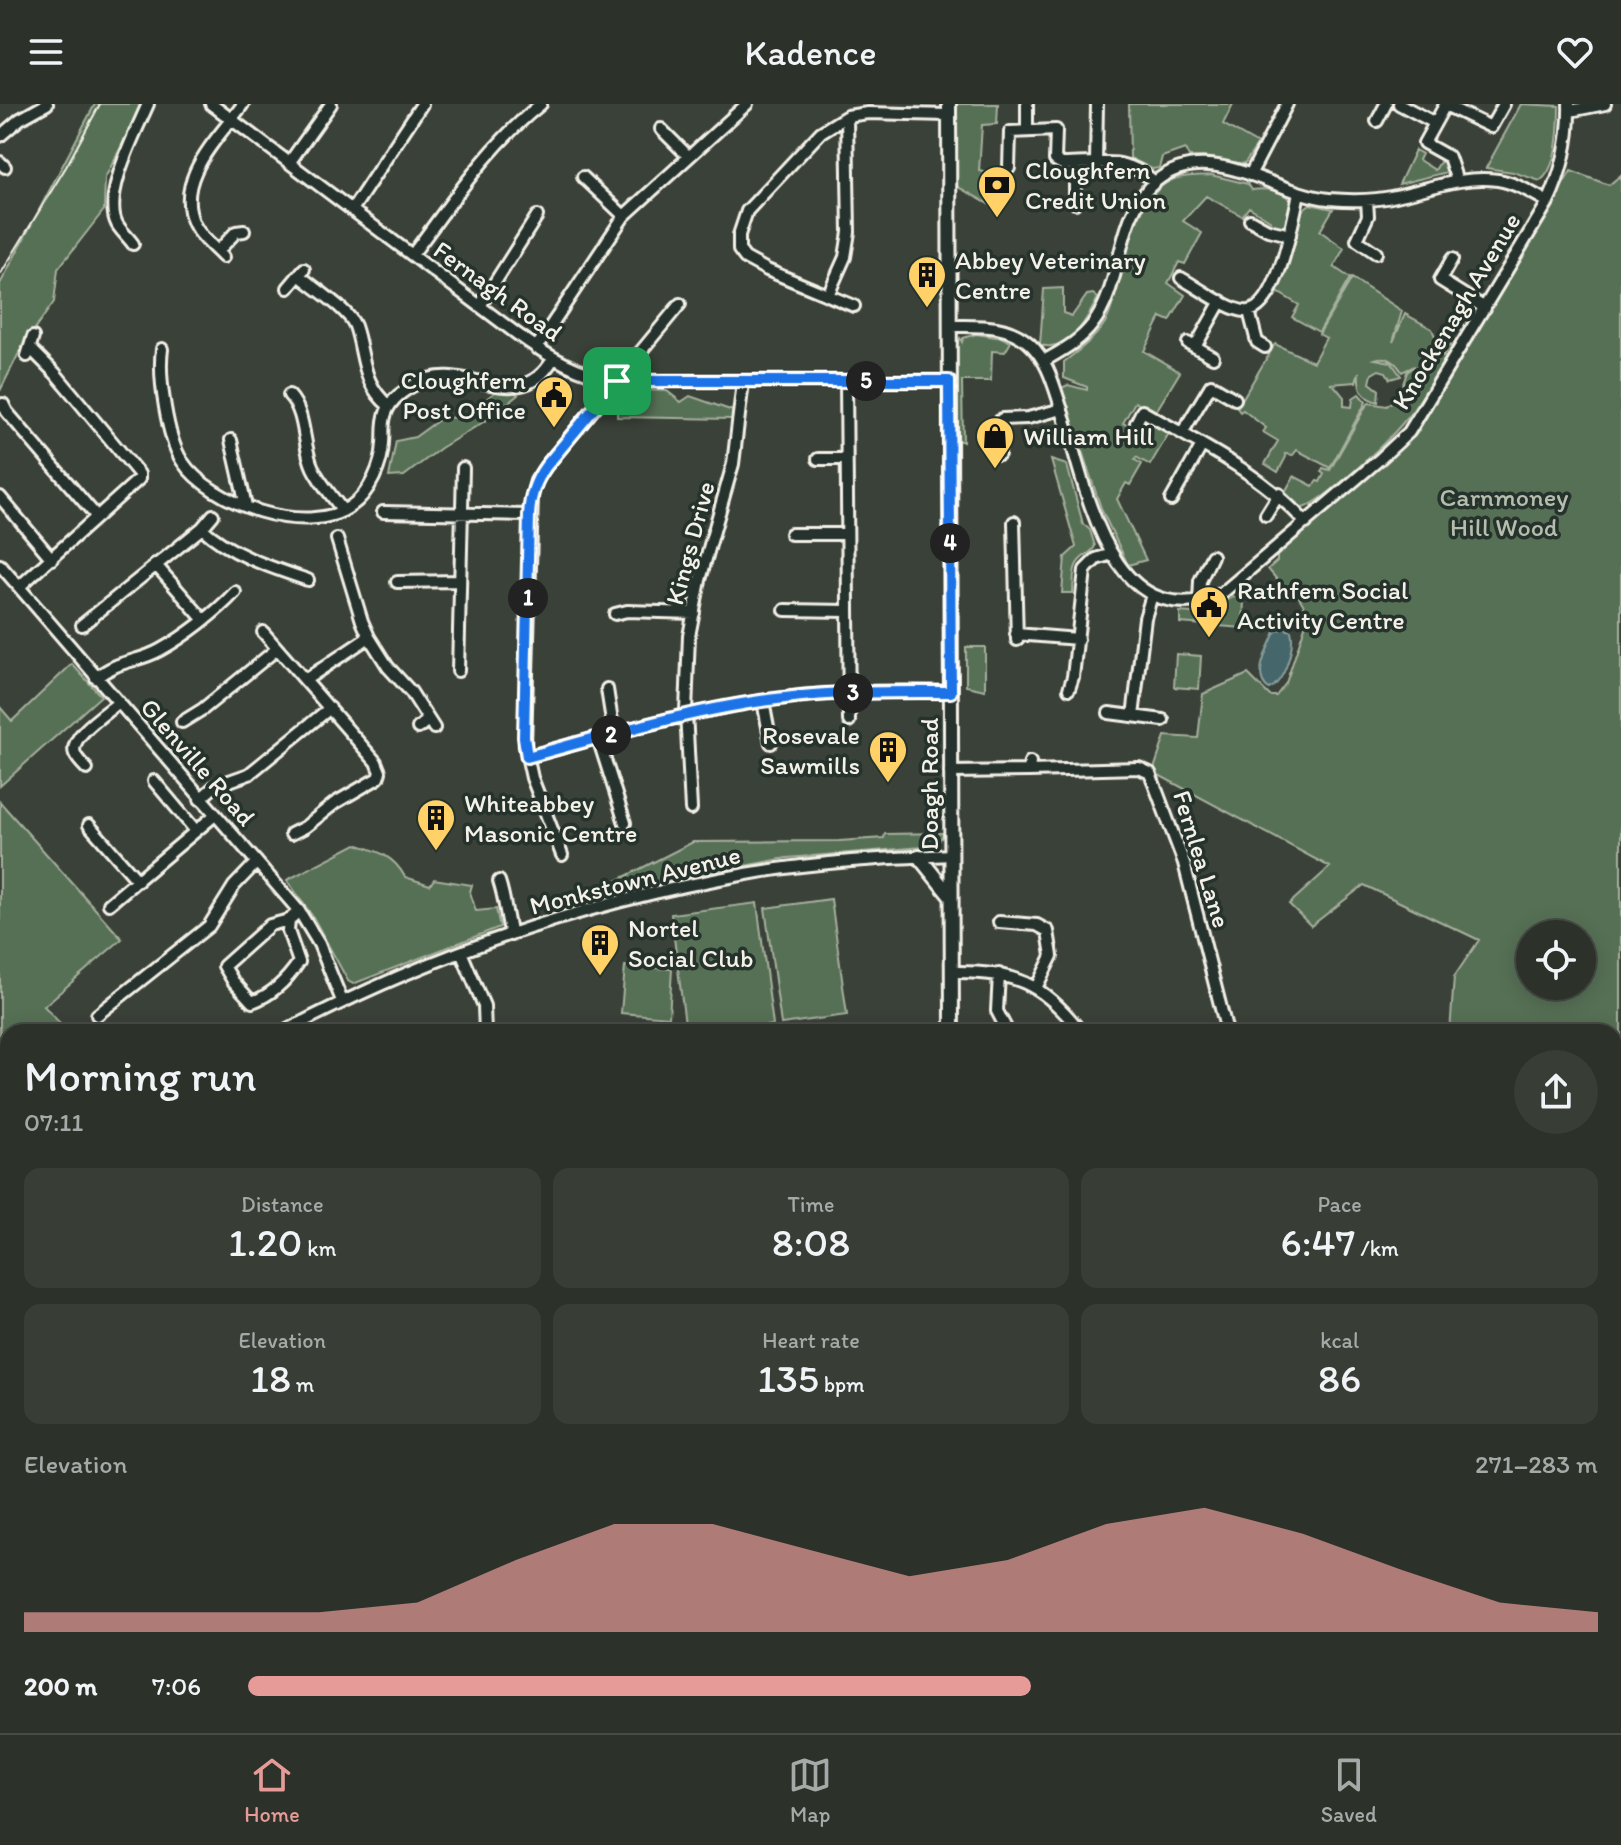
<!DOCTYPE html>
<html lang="en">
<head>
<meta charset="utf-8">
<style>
  body { margin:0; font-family:Itim,sans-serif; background:#383d36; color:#f1f3f6; height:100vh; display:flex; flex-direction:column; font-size:30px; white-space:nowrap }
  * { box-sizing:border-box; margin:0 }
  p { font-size:26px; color:#a6a9a8 }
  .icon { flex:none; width:44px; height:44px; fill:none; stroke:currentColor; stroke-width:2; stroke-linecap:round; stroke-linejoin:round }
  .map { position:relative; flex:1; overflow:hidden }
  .drawer { position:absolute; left:0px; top:920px; width:1622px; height:710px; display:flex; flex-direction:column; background:#2c312a; border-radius:24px 24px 0 0; box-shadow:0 4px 20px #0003,0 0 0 2px #484c47 }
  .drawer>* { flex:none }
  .buttons { position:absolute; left:1516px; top:816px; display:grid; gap:16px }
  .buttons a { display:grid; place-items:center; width:80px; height:80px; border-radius:50%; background:#2c312a; box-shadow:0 4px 20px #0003,0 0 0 2px #484c47; font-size:40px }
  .pin { position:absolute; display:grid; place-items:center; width:68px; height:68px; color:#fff; margin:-34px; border-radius:16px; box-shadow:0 4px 12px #0006 }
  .km { position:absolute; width:40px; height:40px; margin:-20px; border-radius:50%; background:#222; color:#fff; font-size:22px; line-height:40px; text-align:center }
  .round { display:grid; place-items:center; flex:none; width:84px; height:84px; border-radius:42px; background:#383d36 }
  .summary { display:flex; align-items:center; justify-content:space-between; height:136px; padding:0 24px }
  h1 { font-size:44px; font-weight:600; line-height:60px }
  .stats { display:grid; grid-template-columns:repeat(3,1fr); gap:12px; height:136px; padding:8px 24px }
  .stats div { display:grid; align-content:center; border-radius:16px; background:#383d36; text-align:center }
  .stats b { font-size:40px; font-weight:600 }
  .stats small { font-size:22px; font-weight:400 }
  .stats p { font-size:22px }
  .chart { height:224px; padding:16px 24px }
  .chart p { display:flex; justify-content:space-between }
  .chart svg { width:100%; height:144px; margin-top:8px; fill:#e69b98; opacity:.7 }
  ul { padding:0 24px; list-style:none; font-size:26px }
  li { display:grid; grid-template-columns:128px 96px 1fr; align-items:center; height:60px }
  li i { height:20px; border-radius:10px; background:#e69b98 }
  header { display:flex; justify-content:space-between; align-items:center; height:104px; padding:0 24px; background:#2c312a; font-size:36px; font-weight:600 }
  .menu { display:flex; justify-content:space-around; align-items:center; height:112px; border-top:2px solid #484c47; background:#2c312a; font-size:22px; color:#a6a9a8 }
  .menu a { display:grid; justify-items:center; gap:4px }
  .menu .selected { color:#e69b98 }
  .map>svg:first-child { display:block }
  .green { fill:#577055; stroke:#a6b09e; stroke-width:2; fill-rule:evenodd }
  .water { fill:#44666b; stroke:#8a9e9d; stroke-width:2 }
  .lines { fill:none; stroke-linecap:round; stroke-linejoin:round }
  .river { stroke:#44666b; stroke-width:14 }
  .minor-casing { stroke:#f4f1e8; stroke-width:16 }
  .major-casing { stroke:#f4f1e8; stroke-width:18 }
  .minor { stroke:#26332d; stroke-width:10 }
  .major { stroke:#26332d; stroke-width:12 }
  .rail { stroke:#f4f1e8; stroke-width:2 }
  .route-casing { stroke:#fff; stroke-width:16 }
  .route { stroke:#1a73e8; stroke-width:10 }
  .labels { text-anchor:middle; stroke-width:7; stroke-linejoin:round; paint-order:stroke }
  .poi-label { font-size:26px; fill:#f4f1e8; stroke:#26332d; text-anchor:start }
  .street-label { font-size:26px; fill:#f4f1e8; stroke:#26332d }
  .park-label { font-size:26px; fill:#b5bdad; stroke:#26332d }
</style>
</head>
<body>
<header><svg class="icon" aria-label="menu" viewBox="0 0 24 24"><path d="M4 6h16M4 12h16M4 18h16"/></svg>Kadence<svg class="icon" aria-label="heart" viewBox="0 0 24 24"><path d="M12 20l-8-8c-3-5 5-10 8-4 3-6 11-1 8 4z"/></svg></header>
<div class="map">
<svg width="1621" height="1629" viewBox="0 0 1621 1629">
  <rect width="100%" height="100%" fill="#3a4138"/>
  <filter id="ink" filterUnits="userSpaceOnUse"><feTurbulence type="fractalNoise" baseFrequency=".0125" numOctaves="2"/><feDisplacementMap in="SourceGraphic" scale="16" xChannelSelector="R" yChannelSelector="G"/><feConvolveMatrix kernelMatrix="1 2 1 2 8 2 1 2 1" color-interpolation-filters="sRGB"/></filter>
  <g filter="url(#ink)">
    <path class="green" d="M95,0h48l-38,74 -1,32 -46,59 -4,33 -32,45 -22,44v-107z
      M957,0h41l-1,20 -15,1 -3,46 15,3v33l-38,-21z
      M1129,0h104l-10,20 35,20 -14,20 -39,-7h-16l-4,-8 -23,8 -3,11 -7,1 -22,-11z
      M1521,0l38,2c0,20 -1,63 -19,75l-27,-9 -27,-4z
      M1415,46l7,4 -3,6 16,10 5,-8h8l3,9 -52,13z
      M1571,67l38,14 12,-10v1280l-7,-2v-421h-164l4,-55 25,-37 -115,-55 -53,41 -22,-22 41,-37 -177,-95 12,-36 33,2 5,-44 45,-20 22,22h6l10,-13 23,-69 -12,-20 -13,-6 -16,-19 9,-8v-5l10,-13 130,-110zM1530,830h52v52h-52z
      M1211,71l37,9 4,6c14,-2 30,0 39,11l-4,22 -7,6 -7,-2 -2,-6 -22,-14 -7,9 -36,-20 -23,25 19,12 -17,31 -6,-2 -11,21 17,12 -15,26 -9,-4 -17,34 36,21 -25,41 -20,-11 -12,21 22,12 8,-12 16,10 -19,32 -14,-8 -1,3 7,4 -12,21 -4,-2 -9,16 29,61 -18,5 -26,-54 -41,-123 7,-3 19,5v-3l-23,-9v-16c16,-13 35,-26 44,-45 17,-39 20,-119 66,-138 11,-4 26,-3 37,-4z
      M1310,100l23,5 -13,22 24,17 -10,19 16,11 -31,54 -27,-15 7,-12 -23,-14 18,-44 8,-37z
      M1352,174l50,33 -9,31 12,-28 27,15 6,15 5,4 10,-3 -4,7 -10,4h8c-13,21 -25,44 -41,63 -17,21 -84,87 -107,90l-14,-17 9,-16 19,10 4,-5 3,1 4,-8 -3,-2 2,-4 7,2 36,-64 3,-3 18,3 12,-10 8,-24 8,-6 -13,6c-6,-10 -15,-17 -27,-13l16,3 10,14 -11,3 -4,-7 -7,-2 -7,4 -2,9 9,7 -1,12c-17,-4 -20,-15 -19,-30l-3,10 -26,2 4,1 10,12v9l8,1 1,-9 6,-4 7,8 -36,66 -33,-18 -4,5 -8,-1 1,3 -8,15 -13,-8 13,-23 -15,-9 3,-4 -23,-18 -3,2 -3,-4 38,-64 38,18 13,-24 -7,-4z
      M1063,184v25l9,3 15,-21 6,-1 5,4c-11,21 -28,55 -58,47l4,-56z
      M976,230l27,4 8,4 -6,10 -13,-1 -1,30h-29l1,61 -7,-3v-95l4,-6 2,4 1,-4z
      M500,284l12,1 6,6 -33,26 -44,27 -37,28 -15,1 7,-36 19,-4 25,-18 25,-3z
      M622,285l45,2 14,11 9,-6 43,15 -1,8 -115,-2v-9l-13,-1z
      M1051,356l16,5 16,59 7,6 5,16c-4,9 -9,7 -15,14 -8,7 -6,23 -7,33h-11l3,-36 11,-10z
      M1233,493l11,1 -1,30 -63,-5v-11l24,2 1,-3z
      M966,543h19v43l-19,-4z
      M1176,550l25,2 -2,33 -25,-2z
      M72,560l29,32 -101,90v-79l12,14z
      M0,698l122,137 -78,67 24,26h-60v354l-8,-10z
      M944,729l-8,13 -149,12 -112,21 -112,29 130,-66 146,-1 45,-3 1,-4z
      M356,740c22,7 38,12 49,33l25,8 4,-6 38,6 -2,7 6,19 20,-2 4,18 -147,57 -5,-3 -35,-64 -26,-37z
      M831,795l16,116 -66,9 -16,-116z
      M757,799l16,122 -53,7h-34l-15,-118z
      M625,862l47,3 -3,48 -48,-4z
      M1614,1446l7,7v176h-32l-2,-7h27z
      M100,1622h703l9,7h-713z
      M1330,1622h185v7h-185z"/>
    <path class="water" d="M1283,524l8,3c4,15 -6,51 -22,58 -18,-13 -1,-40 6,-57z"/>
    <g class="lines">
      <path class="river" d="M0,1194l8,8
        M378,1622l21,3 8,-3
        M508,1622l11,5 21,2"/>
      <defs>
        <path id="minor" d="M211,0l306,230c32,23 61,40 100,47h332
          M1399,0l36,19
          M1570,7l35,-7
          M1377,17l9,-17
          M661,25l27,27
          M1027,26v-26
          M0,32l20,-17 27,-15
          M0,58l5,5
          M289,59l42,-59
          M1096,59l1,-59
          M1075,60v39
          M1009,64l1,-36 46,-2 -1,30 7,4c38,0 62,-9 93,18
          M1250,71l37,-71
          M583,73l41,39
          M1457,77l-8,-24 -25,-14 21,-38 46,22 13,-23
          M1367,96l1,16 -11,24 19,13
          M352,106l70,-106
          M1250,116l18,10 22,5
          M133,140c-5,-7 -12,-13 -16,-20 -15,-29 19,-92 31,-120
          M218,147l18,-19 8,-1
          M412,151c40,-53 76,-109 129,-151
          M223,153c-9,-10 -23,-20 -29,-33 -21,-46 26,-87 49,-120
          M1452,155l-12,21 45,28
          M299,171c15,13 49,34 56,51 10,29 6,57 34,80
          M1181,174c15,8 52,36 68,33 30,-6 44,-92 50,-118
          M288,184l16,-19
          M828,191l17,-38 4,-25 -2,-116
          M480,202l57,-90
          M854,202l-87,-36 -22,-12 -6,-8v-15l8,-24 74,-79 26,-16 21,-3 80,2
          M1249,207l8,31 8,5
          M949,222c29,0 58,-3 81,18 17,16 23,39 30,60 25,75 46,235 161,190l160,-136 28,-26 139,-230c15,-32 22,-63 21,-98
          M1188,239l25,14
          M1195,243l26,-46
          M536,244l88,-132 123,-112
          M162,245c-4,27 5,89 20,112 28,43 125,77 169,45 19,-13 31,-41 32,-63 1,-10 -1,-20 3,-30 5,-14 17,-22 30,-29 49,-27 102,35 137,-25
          M27,252l6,-19
          M1044,257c17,-10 36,-20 48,-36 32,-40 23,-111 64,-144 54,-43 116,12 173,18 23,2 45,2 67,-3 33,-7 67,-21 102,-16 18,3 34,13 50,22
          M846,277l3,340
          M289,291c18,19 13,50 24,73 7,15 20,29 30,43
          M3,300l4,8 90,105
          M1136,319l6,-12c58,33 119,62 164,112
          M1182,329l29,-48 24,14
          M231,336l15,66
          M999,350v-32l3,-3 26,-1 34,-9
          M818,355h28
          M0,393l52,62
          M1171,396l31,-55
          M383,408l146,3
          M1266,411l13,-21
          M1014,418l3,118
          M202,424c27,26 70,40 106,52
          M791,430h56
          M337,435l25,82 7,16 19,30 23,25 23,36
          M155,460l48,55
          M0,461l299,346 20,33 23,57
          M397,478l63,-1
          M19,483l120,-108v-5l-84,-101 -24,-24
          M1199,498l1,-21 12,-25
          M785,506l62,1
          M615,510l12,-3 67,2
          M82,521l120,-97 11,-13
          M263,528l113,130 4,10 -2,6 -43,25 -30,24 -14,7
          M1016,530l62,5
          M458,567l5,-203
          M96,574c23,-19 41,-15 64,-28 24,-13 57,-38 75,-58
          M305,576l64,-43
          M607,585l7,45
          M1069,585l4,-12 12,-107 11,-11 16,-5
          M763,597l8,42
          M1109,609l54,7
          M1133,612l12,-98 7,-23
          M182,618l21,-13 74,-60
          M418,624l10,-8
          M598,634l27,85
          M527,653c84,-23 171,-49 258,-59 55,-7 111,-7 166,-6
          M87,665c-4,-4 -10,-10 -12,-15 -7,-17 31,-41 43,-51
          M1029,667l110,-3 11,5 34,90 43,169
          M950,668l79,-1 1,-9
          M154,677l42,50
          M200,695l15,-13 34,-12 81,-66
          M691,705l-5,-98 3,-75 11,-56 33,-116 10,-82
          M89,721l49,56
          M562,751l-30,-77 -7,-32 7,-250 4,-15 10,-15 134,-162
          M499,777c6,18 7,35 12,54
          M109,800l106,-89
          M289,816l-19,5 -46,41 9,15 19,21c20,-7 35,-22 47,-40l-11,-31 1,-11 10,-9
          M999,818l38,3 11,6 4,25 -16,32
          M461,848l23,54 1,26
          M951,868c63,-1 91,10 130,60
          M999,870l-2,37 11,21
          M97,911l112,-89 25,-40 23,-24
          M283,928c146,-77 306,-131 469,-159 65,-11 133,-15 199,-18
          M0,1410l8,-4
          M819,1629l5,-7
          M911,1629v-7"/>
        <path id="major" d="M949,0l3,928
          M919,753l32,40
          M947,1629l1,-7"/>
      </defs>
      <use href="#minor" class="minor-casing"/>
      <use href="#major" class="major-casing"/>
      <use href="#minor" class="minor"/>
      <use href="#major" class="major"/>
      <path class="rail" d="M0,171l66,-108 34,-63"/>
    </g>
  </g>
  <g class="lines" filter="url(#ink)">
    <defs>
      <path id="route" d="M617,277h332l2,311c-56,0 -111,-1 -166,6 -84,9 -177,37 -258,59l-3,-20 5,-222c1,-18 6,-34 17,-49z"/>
    </defs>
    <use href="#route" class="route-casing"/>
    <use href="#route" class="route"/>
  </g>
  <defs>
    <symbol id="bank-pin" viewBox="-11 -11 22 30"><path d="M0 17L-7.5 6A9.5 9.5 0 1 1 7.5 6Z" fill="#ffd166" stroke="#26332d"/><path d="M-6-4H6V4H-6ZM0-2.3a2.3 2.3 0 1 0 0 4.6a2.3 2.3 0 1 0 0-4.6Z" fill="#111"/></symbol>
    <symbol id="building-pin" viewBox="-11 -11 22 30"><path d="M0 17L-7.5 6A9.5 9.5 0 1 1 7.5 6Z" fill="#ffd166" stroke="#26332d"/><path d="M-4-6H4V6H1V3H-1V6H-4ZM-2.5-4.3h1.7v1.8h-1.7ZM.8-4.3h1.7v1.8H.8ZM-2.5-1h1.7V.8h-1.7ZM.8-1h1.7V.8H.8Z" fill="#111"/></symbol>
    <symbol id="civic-pin" viewBox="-11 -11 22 30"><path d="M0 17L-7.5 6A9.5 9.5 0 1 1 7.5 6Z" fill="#ffd166" stroke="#26332d"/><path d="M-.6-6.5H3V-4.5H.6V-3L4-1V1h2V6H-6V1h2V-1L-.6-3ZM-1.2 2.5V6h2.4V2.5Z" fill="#111"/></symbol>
    <symbol id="shop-pin" viewBox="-11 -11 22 30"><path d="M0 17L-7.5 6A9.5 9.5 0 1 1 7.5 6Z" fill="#ffd166" stroke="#26332d"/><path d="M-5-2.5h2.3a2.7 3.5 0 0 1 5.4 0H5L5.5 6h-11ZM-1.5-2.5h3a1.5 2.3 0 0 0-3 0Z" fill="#111"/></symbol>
  </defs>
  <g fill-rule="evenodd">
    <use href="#bank-pin" x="975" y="59" width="44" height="60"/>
    <use href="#building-pin" x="905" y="149" width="44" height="60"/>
    <use href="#civic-pin" x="532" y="269" width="44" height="60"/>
    <use href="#shop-pin" x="973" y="310" width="44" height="60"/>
    <use href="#civic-pin" x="1187" y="479" width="44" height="60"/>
    <use href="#building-pin" x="866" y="624" width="44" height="60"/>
    <use href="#building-pin" x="414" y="692" width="44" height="60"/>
    <use href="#building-pin" x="578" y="817" width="44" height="60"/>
  </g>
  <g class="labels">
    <g class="poi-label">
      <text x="1025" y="75">Cloughfern<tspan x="1025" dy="30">Credit Union</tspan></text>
      <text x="955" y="165">Abbey Veterinary<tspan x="955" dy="30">Centre</tspan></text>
      <text x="526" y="285" text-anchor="end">Cloughfern<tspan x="526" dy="30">Post Office</tspan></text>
      <text x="1023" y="341">William Hill</text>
      <text x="1237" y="495">Rathfern Social<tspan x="1237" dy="30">Activity Centre</tspan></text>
      <text x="860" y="640" text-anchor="end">Rosevale<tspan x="860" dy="30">Sawmills</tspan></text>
      <text x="464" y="708">Whiteabbey<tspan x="464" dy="30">Masonic Centre</tspan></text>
      <text x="628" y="833">Nortel<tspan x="628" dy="30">Social Club</tspan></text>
    </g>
    <g class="street-label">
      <text transform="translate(498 187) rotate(36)" y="9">Fernagh Road</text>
      <text transform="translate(1456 207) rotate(-59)" y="9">Knockenagh Avenue</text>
      <text transform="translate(690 439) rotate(-75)" y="9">Kings Drive</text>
      <text transform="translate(198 658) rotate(49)" y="9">Glenville Road</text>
      <text transform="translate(929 680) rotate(-90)" y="9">Doagh Road</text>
      <text transform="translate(1202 755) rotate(73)" y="9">Fernlea Lane</text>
      <text transform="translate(635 776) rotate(-14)" y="9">Monkstown Avenue</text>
    </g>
    <g class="park-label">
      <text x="1504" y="402">Carnmoney<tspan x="1504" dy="30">Hill Wood</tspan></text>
    </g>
  </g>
</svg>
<div class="buttons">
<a><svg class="icon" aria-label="locate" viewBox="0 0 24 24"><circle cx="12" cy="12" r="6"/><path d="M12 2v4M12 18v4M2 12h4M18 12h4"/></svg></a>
</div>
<div class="pin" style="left:617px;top:277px;background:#1e9e55"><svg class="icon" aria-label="arrive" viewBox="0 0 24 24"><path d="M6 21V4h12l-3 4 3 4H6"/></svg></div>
<b class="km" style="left:528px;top:494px">1</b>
<b class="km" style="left:611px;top:631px">2</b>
<b class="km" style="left:853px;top:589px">3</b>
<b class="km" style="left:950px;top:439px">4</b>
<b class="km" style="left:866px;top:277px">5</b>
<section class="drawer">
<div class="summary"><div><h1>Morning run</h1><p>07:11</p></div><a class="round"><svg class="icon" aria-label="share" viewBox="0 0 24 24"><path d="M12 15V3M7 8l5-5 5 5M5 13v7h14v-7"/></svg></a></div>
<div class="stats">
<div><p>Distance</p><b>1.20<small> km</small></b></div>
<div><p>Time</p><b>8:08</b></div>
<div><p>Pace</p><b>6:47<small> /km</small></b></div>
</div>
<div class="stats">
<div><p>Elevation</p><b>18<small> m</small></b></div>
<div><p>Heart rate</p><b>135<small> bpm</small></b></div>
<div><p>kcal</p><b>86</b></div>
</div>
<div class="chart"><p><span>Elevation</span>271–283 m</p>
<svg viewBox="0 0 160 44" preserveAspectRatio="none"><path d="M0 44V38L10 38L20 38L30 38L40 35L50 22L60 11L70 11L80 19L90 27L100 22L110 11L120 6L130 14L140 25L150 35L160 38V44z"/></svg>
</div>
<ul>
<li><b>200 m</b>7:06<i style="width:58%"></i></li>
</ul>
</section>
</div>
<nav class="menu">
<a class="selected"><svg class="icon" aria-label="home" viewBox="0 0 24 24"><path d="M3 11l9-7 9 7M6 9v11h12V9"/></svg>Home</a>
<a><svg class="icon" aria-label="map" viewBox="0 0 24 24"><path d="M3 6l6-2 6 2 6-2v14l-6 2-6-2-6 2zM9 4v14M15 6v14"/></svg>Map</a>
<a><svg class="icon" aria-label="saved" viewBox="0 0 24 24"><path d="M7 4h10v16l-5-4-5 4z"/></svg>Saved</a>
</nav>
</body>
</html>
